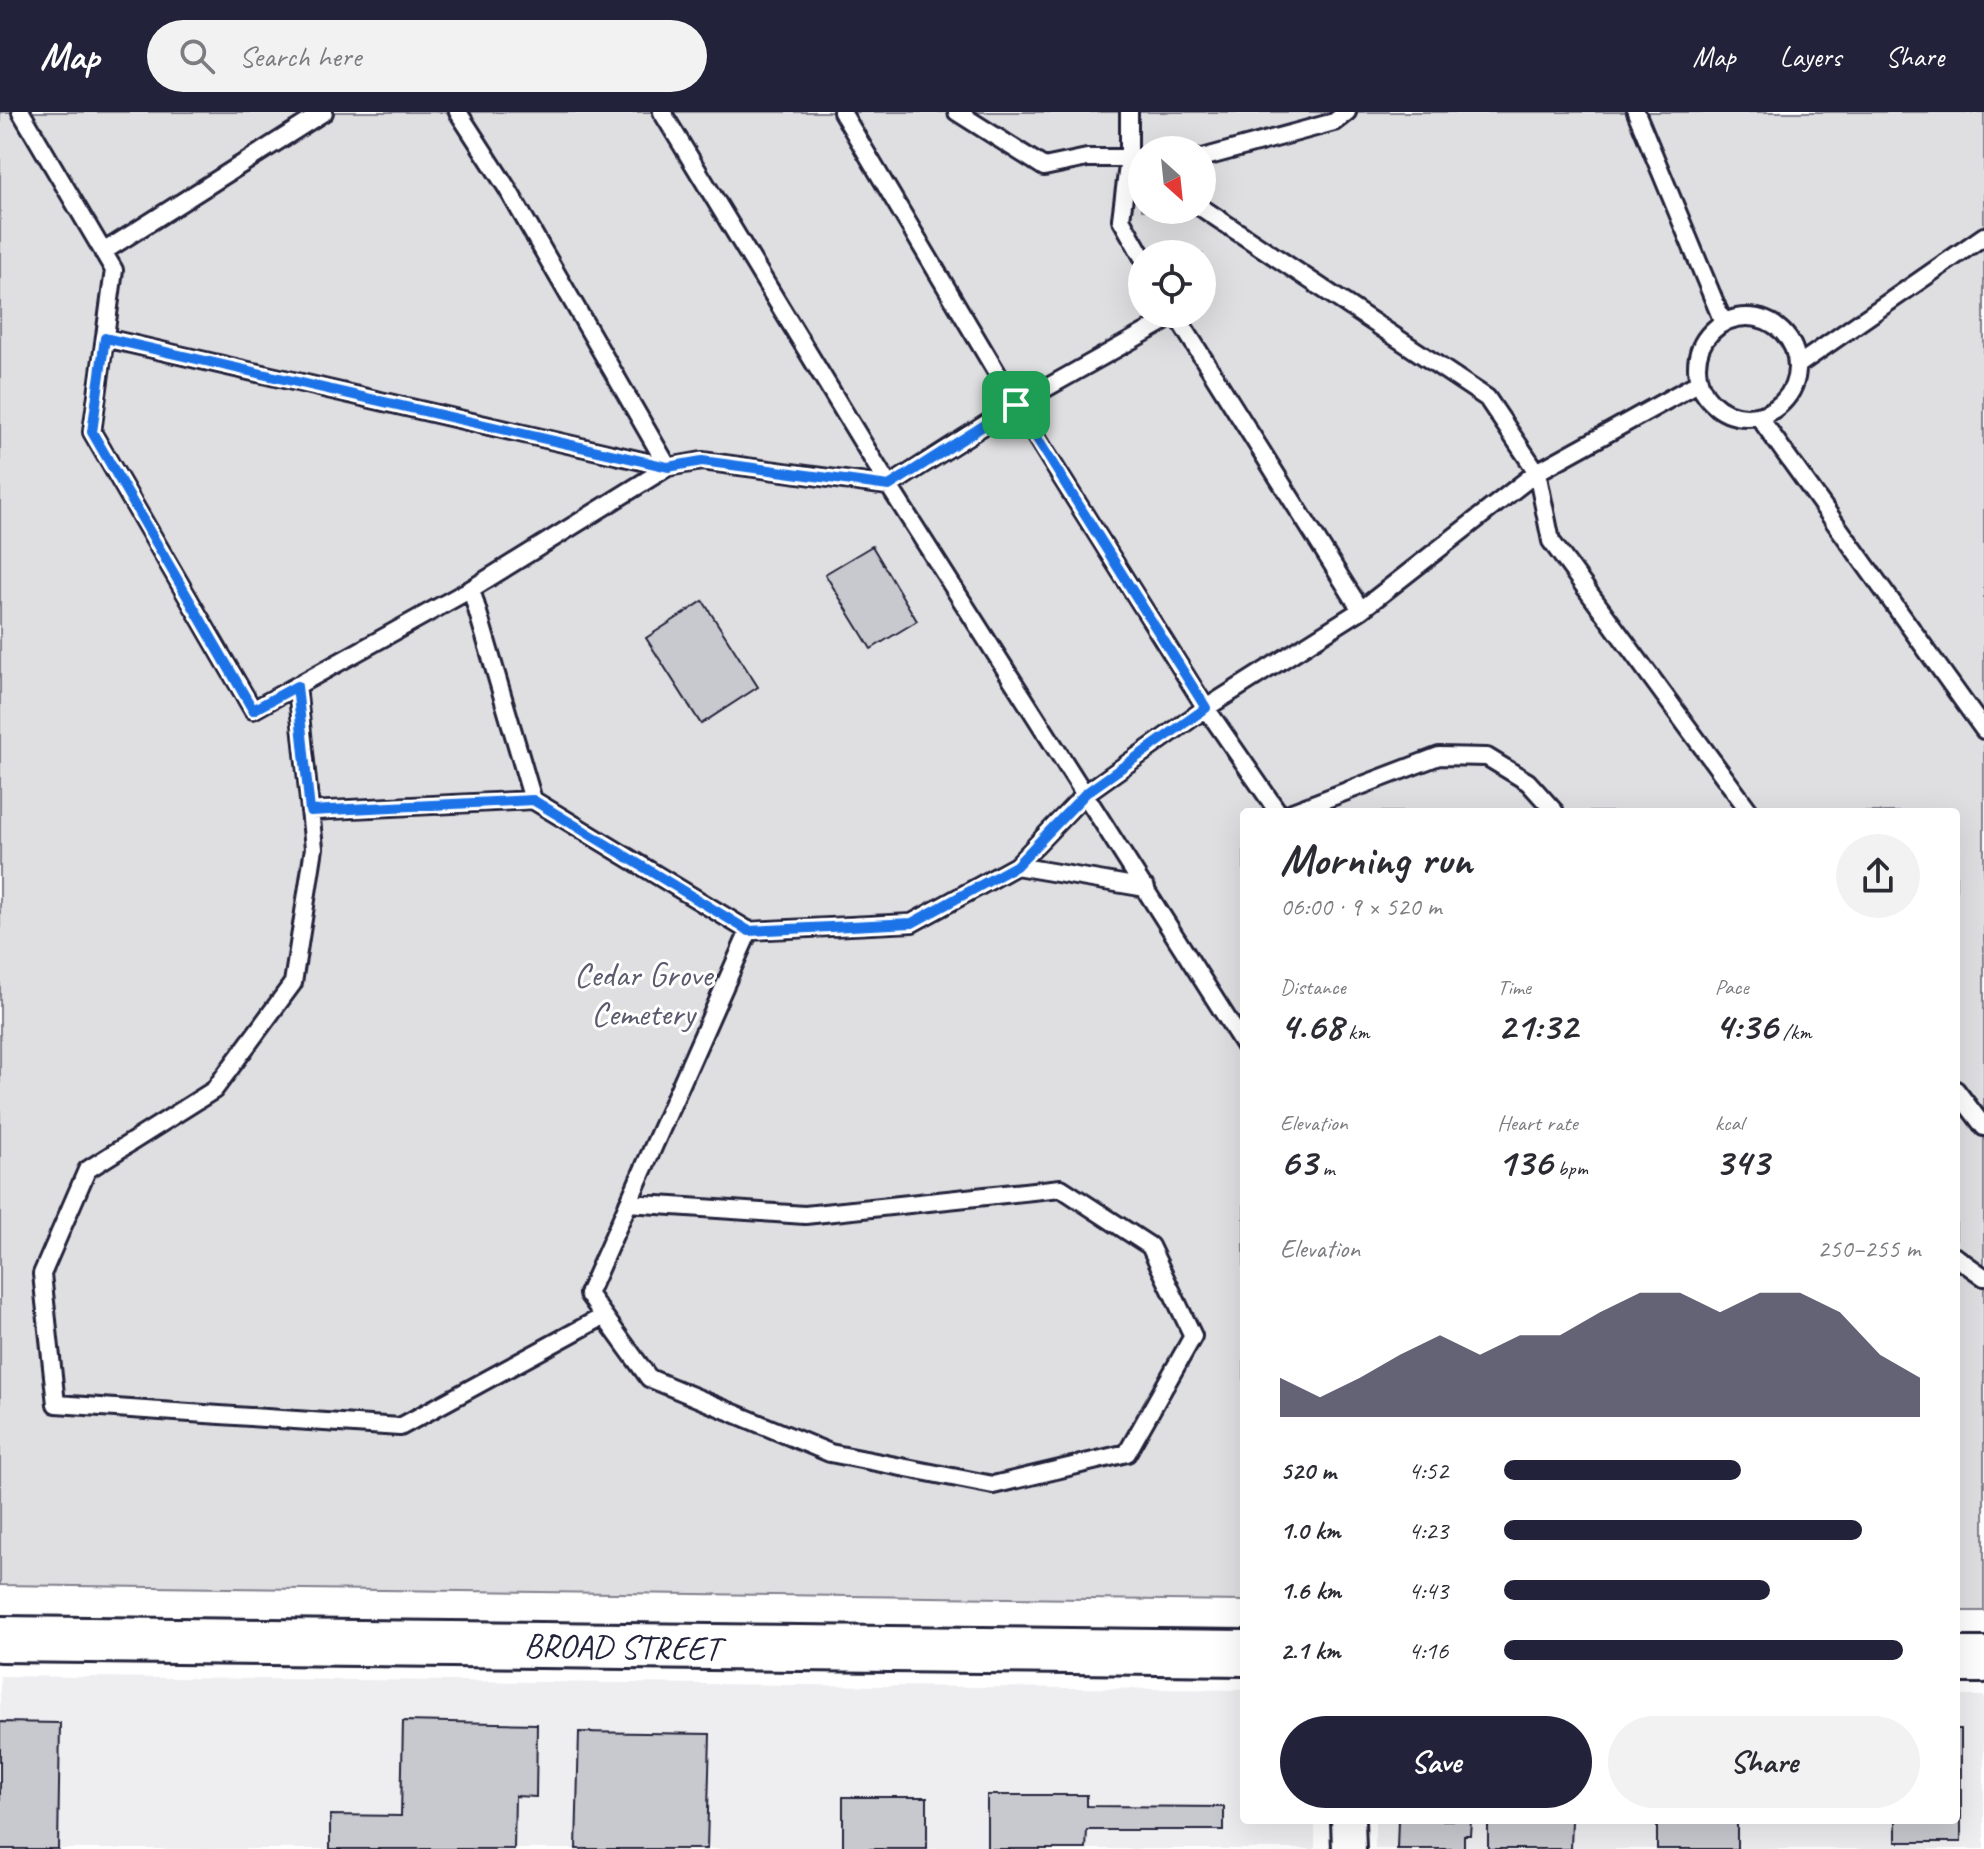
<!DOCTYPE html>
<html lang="en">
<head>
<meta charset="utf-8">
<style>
  body { margin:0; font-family:Caveat,sans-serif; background:#f2f2f3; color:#2b2b33; height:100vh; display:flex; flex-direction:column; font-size:30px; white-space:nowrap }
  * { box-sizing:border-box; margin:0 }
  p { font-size:26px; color:#7c7c81 }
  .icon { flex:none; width:44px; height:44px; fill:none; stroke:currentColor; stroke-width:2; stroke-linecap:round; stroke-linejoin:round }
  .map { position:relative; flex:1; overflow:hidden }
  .panel { position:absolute; left:1240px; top:696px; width:720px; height:1016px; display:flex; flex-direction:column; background:#fff; border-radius:8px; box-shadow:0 8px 32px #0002 }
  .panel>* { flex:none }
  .needle { width:52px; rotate:153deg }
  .fabs { position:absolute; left:1128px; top:24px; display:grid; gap:16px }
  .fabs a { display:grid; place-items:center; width:88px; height:88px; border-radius:50%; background:#fff; box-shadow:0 8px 32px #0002; font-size:40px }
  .pin { position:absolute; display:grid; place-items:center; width:68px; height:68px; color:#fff; margin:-34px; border-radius:16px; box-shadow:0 4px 12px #0006 }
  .round { display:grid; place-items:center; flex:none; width:84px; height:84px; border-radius:42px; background:#f2f2f3 }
  .overview { display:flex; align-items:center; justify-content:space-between; height:136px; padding:0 40px }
  h1 { font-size:44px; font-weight:800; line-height:60px }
  .metrics { display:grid; grid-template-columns:repeat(3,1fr); gap:12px; height:136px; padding:8px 40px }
  .metrics div { display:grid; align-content:center }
  .metrics b { font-size:40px; font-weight:800 }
  .metrics small { font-size:22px; font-weight:400 }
  .metrics p { font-size:22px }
  .chart { height:224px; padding:16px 40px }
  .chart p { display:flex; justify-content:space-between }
  .chart svg { width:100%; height:144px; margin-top:8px; fill:#22223b; opacity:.7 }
  .action { display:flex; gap:16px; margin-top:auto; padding:16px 40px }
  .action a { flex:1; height:92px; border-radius:48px; background:#22223b; color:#fff; font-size:32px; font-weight:800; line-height:92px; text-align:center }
  .action a+a { background:#f2f2f3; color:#2b2b33 }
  ul { padding:0 40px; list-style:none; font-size:26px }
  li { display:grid; grid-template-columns:128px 96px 1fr; align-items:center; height:60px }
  li i { height:20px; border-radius:10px; background:#22223b }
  header { display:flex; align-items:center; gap:48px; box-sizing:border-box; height:112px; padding:0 40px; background:#22223b; color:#fff }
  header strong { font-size:38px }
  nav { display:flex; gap:44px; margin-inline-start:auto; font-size:28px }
  .search { width:560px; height:72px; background:#f2f2f3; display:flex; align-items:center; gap:20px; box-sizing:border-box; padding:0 28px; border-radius:44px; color:#7c7c81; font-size:30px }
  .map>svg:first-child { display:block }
  .built { fill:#eeeef1 }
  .green { fill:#dfdfe2; stroke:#80808e; stroke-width:2; fill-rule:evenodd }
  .building { fill:#c8c8cf; stroke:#22223b; stroke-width:2 }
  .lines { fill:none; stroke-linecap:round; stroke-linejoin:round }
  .service-casing { stroke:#22223b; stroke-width:22 }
  .minor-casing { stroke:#22223b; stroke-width:38 }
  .primary-casing { stroke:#22223b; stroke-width:50 }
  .service { stroke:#fff; stroke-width:16 }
  .minor { stroke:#fff; stroke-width:32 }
  .primary { stroke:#fff; stroke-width:44 }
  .route-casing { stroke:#fff; stroke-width:16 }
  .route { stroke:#1a73e8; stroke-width:10 }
  .labels { text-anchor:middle; stroke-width:6; stroke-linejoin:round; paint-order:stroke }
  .park-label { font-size:34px; fill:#5b5b6d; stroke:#fff }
  .street-label { font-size:34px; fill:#22223b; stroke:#fff }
</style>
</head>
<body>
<header>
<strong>Map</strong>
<div class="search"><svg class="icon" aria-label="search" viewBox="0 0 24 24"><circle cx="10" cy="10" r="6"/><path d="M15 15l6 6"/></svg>Search here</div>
<nav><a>Map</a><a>Layers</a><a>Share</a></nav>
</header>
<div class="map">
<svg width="1984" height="1737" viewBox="0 0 1984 1737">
  <rect width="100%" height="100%" fill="#fff"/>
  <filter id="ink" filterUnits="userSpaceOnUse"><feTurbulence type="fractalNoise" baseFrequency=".0125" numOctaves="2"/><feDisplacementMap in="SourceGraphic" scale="16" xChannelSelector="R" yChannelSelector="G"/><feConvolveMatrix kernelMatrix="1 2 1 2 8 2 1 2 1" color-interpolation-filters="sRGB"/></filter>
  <g filter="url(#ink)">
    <path class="built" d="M0,1564l1244,14v130h71v29h-1315z
      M1956,1584h28v153h-609v-29h581z"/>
    <path class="green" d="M0,0h1984v1499h-28v-799h-712v789l-1244,-16zM1142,38h60v60h-60zM1142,142h60v60h-60z"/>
    <path class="building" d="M872,434l45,75 -46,28 -46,-75z
      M703,489l55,86 -57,37 -55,-86z
      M403,1609l134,3 -1,73 -21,-1 -1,53h-184v-34l71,1z
      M0,1610l60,1 -2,126h-58z
      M1956,1617h5v113h-65v-22h60z
      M579,1620l131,2 -3,115h-131z
      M987,1683h100v11l137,1v23h-137l-1,19h-99z
      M843,1685h84v52h-84z
      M1398,1708h73l-1,15h-6v14h-67z
      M1488,1708h84l-1,29h-83z
      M1657,1708h80v29h-80z"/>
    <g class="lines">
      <defs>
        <path id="service" d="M21,0l93,158 -22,162 161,278 218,-121 197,-122 34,-6 187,25 -227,-374
          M458,0l49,76 161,279
          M842,0l174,293 190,303 -120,85 -70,73 130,22
          M957,0l87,55 43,-9h42l13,9
          M1129,0v46l-8,61 21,37
          M1636,0l87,210
          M1202,46l132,-36 13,-10
          M1202,96l285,190 50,74 14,69 199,271
          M103,140l221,-140
          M1697 255a50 50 0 1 1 100 0a50 50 0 1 1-100 0Z
          M105,226l563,129
          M1798,253l186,-129
          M1759,305l225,313
          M471,477l62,211
          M1361,498l176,-138 161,-89
          M297,574l17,162 -21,135 -79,107 -127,80 -45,104 14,130 344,23 204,-111
          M310,699l223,-11 216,131
          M1292,700l147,-56 48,1 41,25 27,30
          M1244,933l-355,-559 127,-81 160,-90 185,295 -155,98 72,104
          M1956,978l28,37
          M628,1091l177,12 256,-27 89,58 43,90 -66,117 -134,32 -163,-32 -181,-75 -61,-84 161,-363 163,-8 104,-57
          M1956,1145l28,20"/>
        <path id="minor" d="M1348,1708l1,29"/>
        <path id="primary" d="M0,1527l1244,14
          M1956,1548h28"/>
      </defs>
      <use href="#service" class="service-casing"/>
      <use href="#minor" class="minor-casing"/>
      <use href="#primary" class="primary-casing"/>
      <use href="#service" class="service"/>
      <use href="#minor" class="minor"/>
      <use href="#primary" class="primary"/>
    </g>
  </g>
  <g class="lines" filter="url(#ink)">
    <defs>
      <path id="route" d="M105,226l563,129 34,-6 187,25 127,-81 190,303 -120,85 -70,73 -104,57 -163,8 -216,-131 -223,11 -13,-125 -44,24 -161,-278z"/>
    </defs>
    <use href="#route" class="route-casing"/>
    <use href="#route" class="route"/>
  </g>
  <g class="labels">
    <g class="park-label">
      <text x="643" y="874">Cedar Grove<tspan x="643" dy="39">Cemetery</tspan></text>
    </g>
    <g class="street-label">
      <text transform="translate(622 1534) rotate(1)" y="12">BROAD STREET</text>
    </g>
  </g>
</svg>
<div class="fabs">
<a><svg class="needle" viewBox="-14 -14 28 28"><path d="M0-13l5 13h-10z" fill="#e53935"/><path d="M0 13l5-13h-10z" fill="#7c7c81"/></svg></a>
<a><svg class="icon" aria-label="locate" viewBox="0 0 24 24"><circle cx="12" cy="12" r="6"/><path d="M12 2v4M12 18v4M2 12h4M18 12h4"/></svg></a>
</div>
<div class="pin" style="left:1016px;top:293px;background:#1e9e55"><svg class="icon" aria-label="arrive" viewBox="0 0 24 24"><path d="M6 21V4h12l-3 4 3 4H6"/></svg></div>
<section class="panel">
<div class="overview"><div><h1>Morning run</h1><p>06:00 · 9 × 520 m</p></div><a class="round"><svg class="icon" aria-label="share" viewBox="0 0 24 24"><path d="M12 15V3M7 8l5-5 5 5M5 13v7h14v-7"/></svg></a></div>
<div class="metrics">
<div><p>Distance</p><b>4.68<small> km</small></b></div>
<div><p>Time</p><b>21:32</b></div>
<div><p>Pace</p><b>4:36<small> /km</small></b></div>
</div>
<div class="metrics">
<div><p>Elevation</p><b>63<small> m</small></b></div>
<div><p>Heart rate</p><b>136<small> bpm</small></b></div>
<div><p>kcal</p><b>343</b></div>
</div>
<div class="chart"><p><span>Elevation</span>250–255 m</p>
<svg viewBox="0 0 160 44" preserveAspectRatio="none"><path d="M0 44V32L10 38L20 32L30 25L40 19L50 25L60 19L70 19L80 12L90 6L100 6L110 12L120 6L130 6L140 12L150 25L160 32V44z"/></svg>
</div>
<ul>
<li><b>520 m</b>4:52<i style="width:57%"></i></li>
<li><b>1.0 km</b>4:23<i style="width:86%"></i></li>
<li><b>1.6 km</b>4:43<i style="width:64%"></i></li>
<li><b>2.1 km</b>4:16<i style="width:96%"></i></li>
</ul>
<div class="action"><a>Save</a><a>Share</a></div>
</section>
</div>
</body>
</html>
